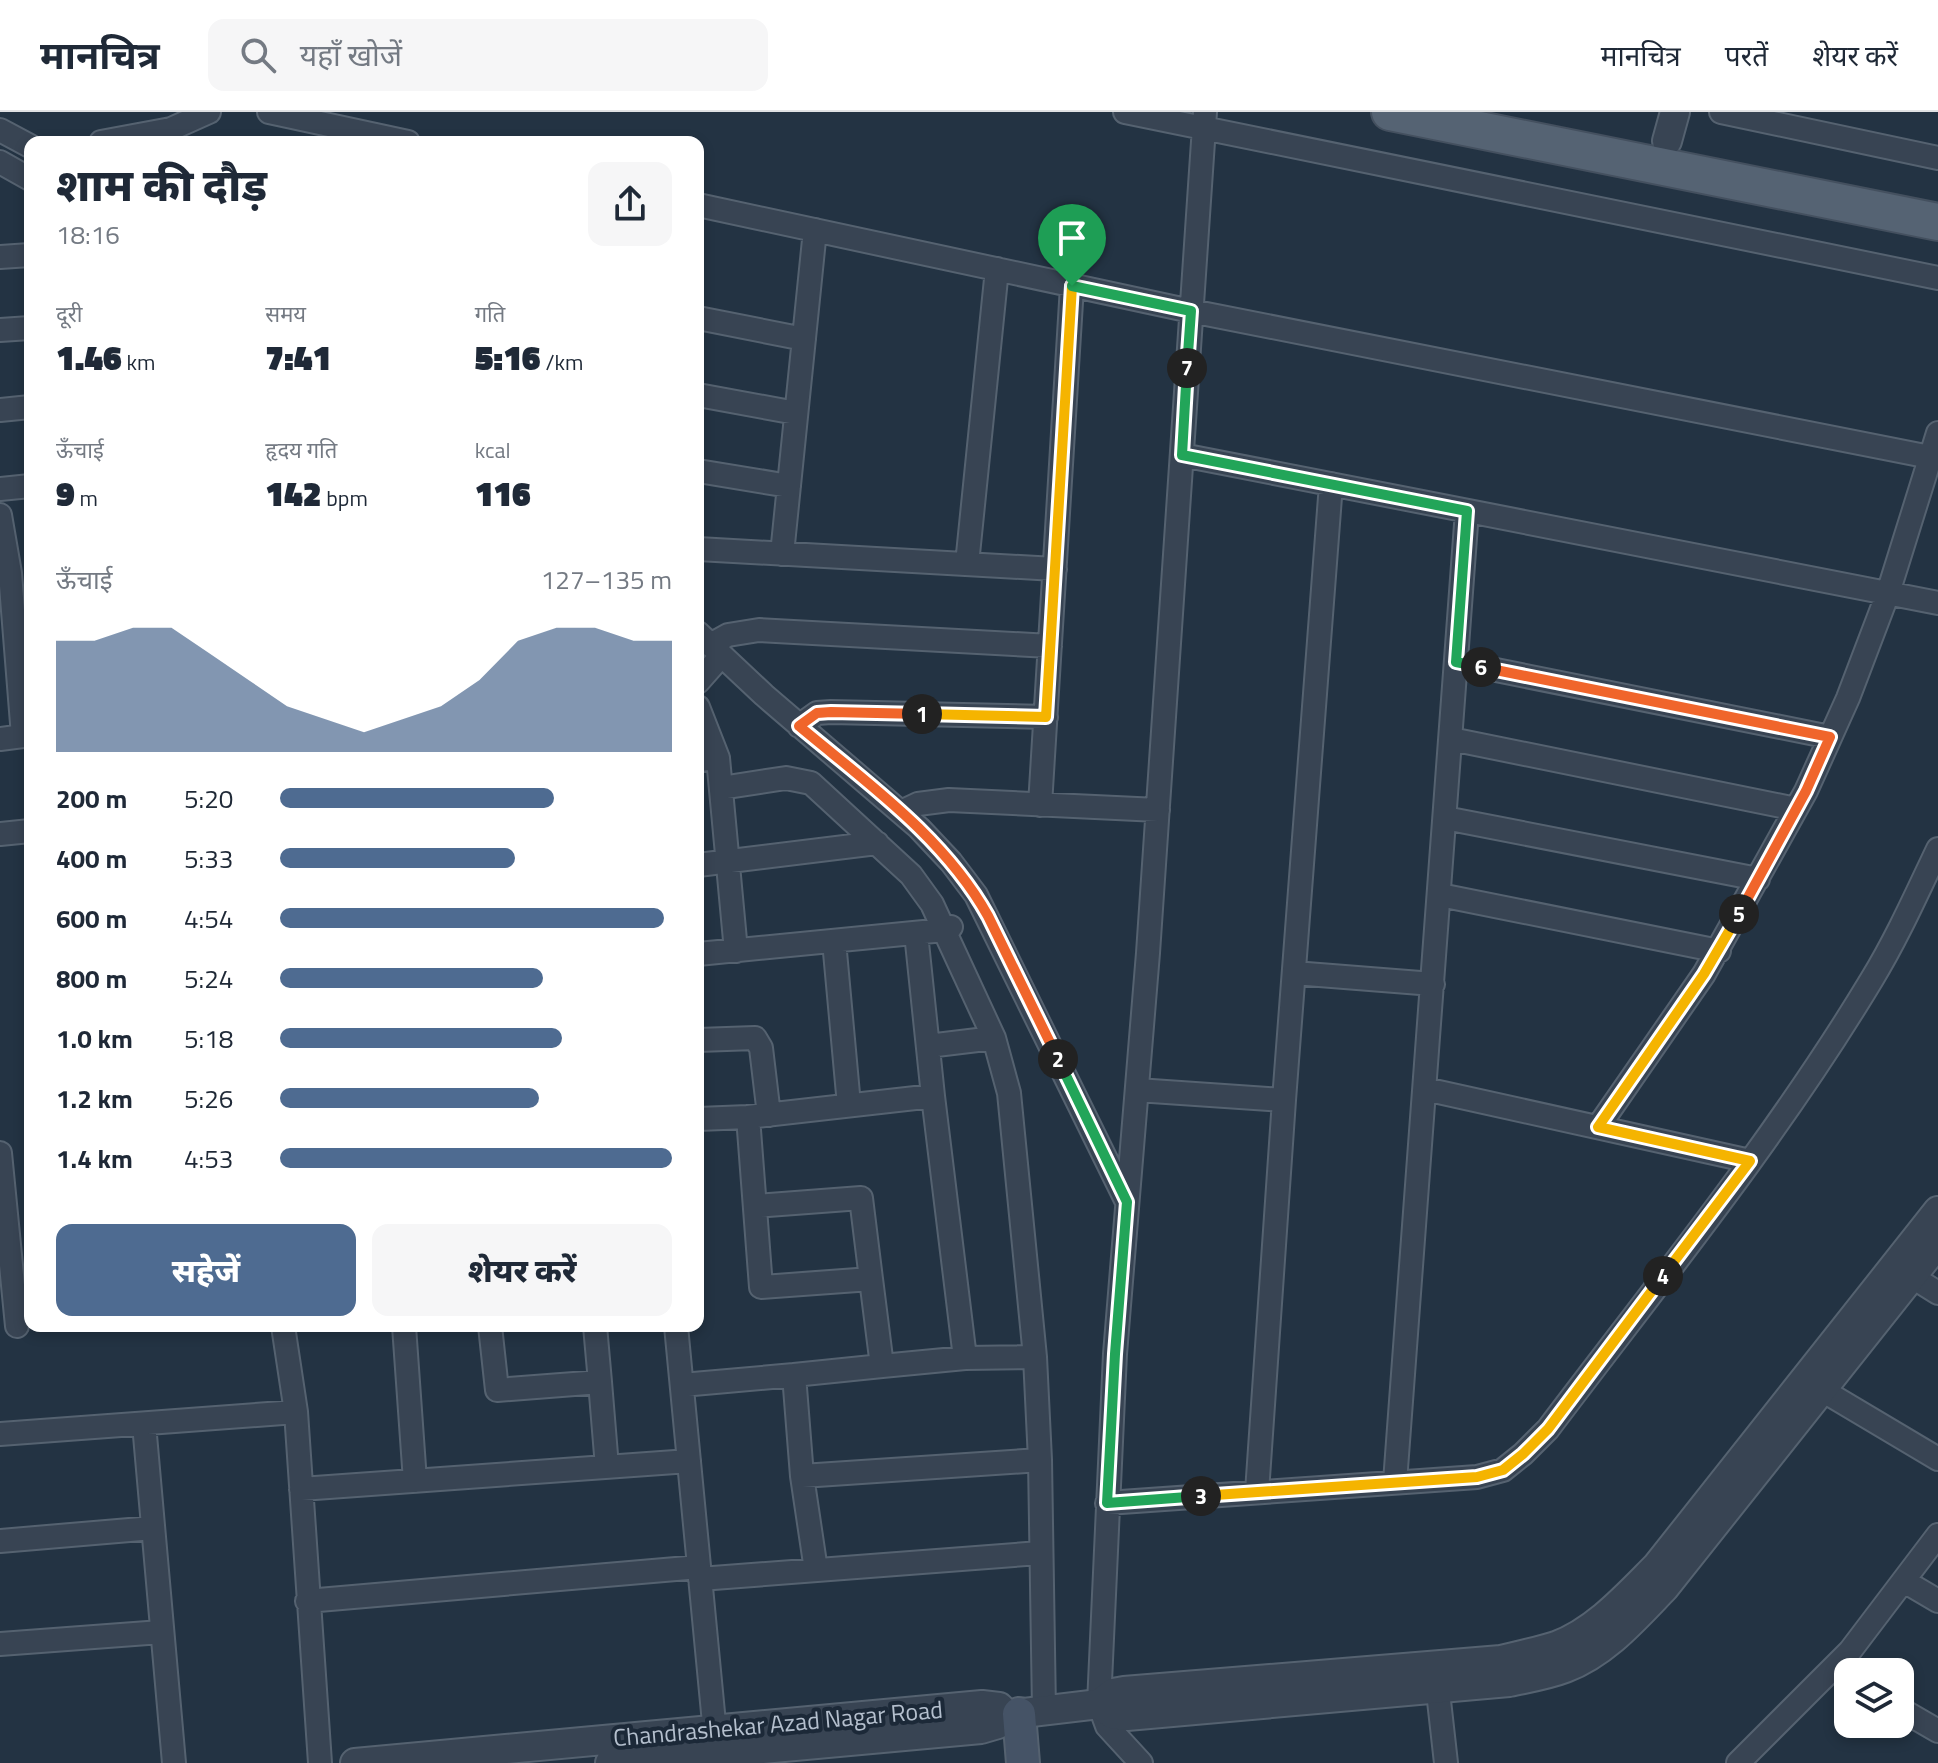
<!DOCTYPE html>
<html lang="hi">
<head>
<meta charset="utf-8">
<style>
  body { margin:0; font-family:"Titillium Web","Noto Sans Devanagari",sans-serif; background:#f6f6f7; color:#1f2937; height:100vh; display:flex; flex-direction:column; font-size:30px; white-space:nowrap }
  * { box-sizing:border-box; margin:0 }
  p { font-size:26px; color:#747a83 }
  .icon { flex:none; width:44px; height:44px; fill:none; stroke:currentColor; stroke-width:2; stroke-linecap:round; stroke-linejoin:round }
  .map { position:relative; flex:1; overflow:hidden }
  .side { position:absolute; left:24px; top:24px; width:680px; height:1196px; display:flex; flex-direction:column; background:#fff; border-radius:16px; box-shadow:0 4px 12px #0003 }
  .side>* { flex:none }
  .controls { position:absolute; left:1834px; top:1546px; display:grid; gap:16px }
  .controls a { display:grid; place-items:center; width:80px; height:80px; border-radius:16px; background:#fff; box-shadow:0 4px 12px #0003; font-size:40px }
  .pin { position:absolute; display:grid; place-items:center; width:68px; height:68px; color:#fff; margin:-82px -34px; border-radius:50% 50% 50% 0; rotate:-45deg; box-shadow:0 0 8px #0007 }
  .pin .icon { rotate:45deg }
  .km { position:absolute; width:40px; height:40px; margin:-20px; border-radius:50%; background:#222; color:#fff; font-size:22px; line-height:40px; text-align:center }
  .round { display:grid; place-items:center; flex:none; width:84px; height:84px; border-radius:16px; background:#f6f6f7 }
  .head { display:flex; align-items:center; justify-content:space-between; height:136px; padding:0 32px }
  h1 { font-size:44px; font-weight:800; line-height:60px }
  .metrics { display:grid; grid-template-columns:repeat(3,1fr); gap:12px; height:136px; padding:8px 32px }
  .metrics div { display:grid; align-content:center }
  .metrics b { font-size:34px; font-weight:800 }
  .metrics small { font-size:22px; font-weight:400 }
  .metrics p { font-size:22px }
  .chart { height:224px; padding:16px 32px }
  .chart p { display:flex; justify-content:space-between }
  .chart svg { width:100%; height:144px; margin-top:8px; fill:#4e6b91; opacity:.7 }
  .button { display:flex; gap:16px; margin-top:auto; padding:16px 32px }
  .button a { flex:1; height:92px; border-radius:16px; background:#4e6b91; color:#fff; font-size:32px; font-weight:800; line-height:92px; text-align:center }
  .button a+a { background:#f6f6f7; color:#1f2937 }
  ul { padding:0 32px; list-style:none; font-size:26px }
  li { display:grid; grid-template-columns:128px 96px 1fr; align-items:center; height:60px }
  li i { height:20px; border-radius:10px; background:#4e6b91 }
  header { display:flex; align-items:center; gap:48px; box-sizing:border-box; height:112px; padding:0 40px; background:#fff; border-bottom:2px solid #e0e1e3 }
  header strong { font-size:38px }
  nav { display:flex; gap:44px; margin-inline-start:auto; font-size:28px }
  .search { width:560px; height:72px; background:#f6f6f7; display:flex; align-items:center; gap:20px; box-sizing:border-box; padding:0 28px; border-radius:16px; color:#747a83; font-size:30px }
  .map>svg:first-child { display:block }
  .lines { fill:none; stroke-linecap:round; stroke-linejoin:round }
  .minor-casing { stroke:#556270; stroke-width:26 }
  .tertiary-casing { stroke:#556270; stroke-width:32 }
  .secondary-casing { stroke:#556270; stroke-width:36 }
  .primary-casing { stroke:#44505f; stroke-width:40 }
  .minor { stroke:#384453; stroke-width:22 }
  .tertiary { stroke:#384453; stroke-width:28 }
  .secondary { stroke:#455366; stroke-width:32 }
  .primary { stroke:#556373; stroke-width:36 }
  .split-1-casing { stroke:#fff; stroke-width:16 }
  .split-2-casing { stroke:#fff; stroke-width:16 }
  .split-3-casing { stroke:#fff; stroke-width:16 }
  .split-4-casing { stroke:#fff; stroke-width:16 }
  .split-5-casing { stroke:#fff; stroke-width:16 }
  .split-6-casing { stroke:#fff; stroke-width:16 }
  .split-7-casing { stroke:#fff; stroke-width:16 }
  .split-8-casing { stroke:#fff; stroke-width:16 }
  .split-1 { stroke:#f5b400; stroke-width:10 }
  .split-2 { stroke:#f0652b; stroke-width:10 }
  .split-3 { stroke:#22a559; stroke-width:10 }
  .split-4 { stroke:#f5b400; stroke-width:10 }
  .split-5 { stroke:#f5b400; stroke-width:10 }
  .split-6 { stroke:#f0652b; stroke-width:10 }
  .split-7 { stroke:#22a559; stroke-width:10 }
  .split-8 { stroke:#22a559; stroke-width:10 }
  .labels { text-anchor:middle; stroke-width:8; stroke-linejoin:round; paint-order:stroke }
  .street-label { font-size:24px; fill:#b4bfcd; stroke:#1c2938 }
</style>
</head>
<body>
<header>
<strong>मानचित्र</strong>
<div class="search"><svg class="icon" aria-label="search" viewBox="0 0 24 24"><circle cx="10" cy="10" r="6"/><path d="M15 15l6 6"/></svg>यहाँ खोजें</div>
<nav><a>मानचित्र</a><a>परतें</a><a>शेयर करें</a></nav>
</header>
<div class="map">
<svg width="1938" height="1651" viewBox="0 0 1938 1651">
  <rect width="100%" height="100%" fill="#233343"/>
  <g class="lines">
    <defs>
      <path id="minor" d="M269,0l139,30
        M1125,0l813,166
        M1721,0l217,46
        M0,18l30,16
        M101,30l70,-13 38,-17
        M0,50l30,17
        M698,93l493,106 739,146
        M0,145l30,-2
        M698,206l106,21
        M0,218l30,-2
        M698,283l98,18
        M0,298l30,-3
        M1182,343l756,148
        M698,359l91,15
        M0,377l30,-3
        M0,403l10,58 13,163 7,-1
        M698,437l357,20
        M782,442l33,-324
        M967,452l30,-295
        M698,521l66,62 155,133 32,34 25,33 150,305
        M710,533l18,-10 31,-5 291,16
        M1456,550l374,75
        M698,570l23,-26
        M698,595l20,51
        M799,614l18,-13 14,-1 215,5
        M0,627l23,-3
        M1451,627l345,70
        M698,648l20,-2 18,193
        M721,676l65,-10 25,5 100,92 21,29 12,26 7,-3
        M1040,693l32,-519
        M901,700l17,-8 31,-4 209,10
        M1445,706l313,61
        M0,722l30,-3
        M698,753l179,-22
        M1440,783l279,56
        M916,821l17,163
        M834,829l15,164
        M698,842l246,-24 50,108 15,55 26,264 5,103 4,251
        M1294,861l139,11
        M698,928l57,-2 6,10 8,67
        M928,934l66,-8
        M1425,977l325,72
        M1137,978l147,10
        M698,1007l50,-2
        M1598,1015l106,-153 102,-183 42,-93 40,-105 50,-160
        M0,1041l17,173
        M755,1094l106,-8 10,81
        M1898,1156l40,25
        M283,1214l13,86 24,351
        M404,1214l11,155
        M490,1214l7,64 103,-8 7,85
        M595,1214l5,56
        M676,1214l40,418
        M965,1246l70,-1
        M794,1263l88,-9 -11,-87 -110,8 -13,-170 185,-21 32,262 -83,8
        M682,1273l112,-10 8,101 14,94
        M1822,1278l116,69
        M144,1312l30,339
        M0,1322l296,-22
        M802,1364l238,-16
        M1395,1370l72,-971
        M301,1377l388,-28
        M1257,1380l27,-392 47,-616
        M1107,1391l370,-26 26,-7 20,-16 25,-25c111,-147 229,-292 324,-450 25,-41 45,-86 66,-130
        M0,1429l153,-13
        M700,1467l340,-26
        M1904,1469l34,20
        M307,1489l392,-34
        M0,1532l161,-12
        M1436,1562l10,89
        M1900,1597l38,22
        M1141,1651l-34,-37 -8,-22 16,-350 33,-401 57,-841
        M1738,1651l112,-112 88,-116"/>
      <path id="tertiary" d="M1667,29l8,-29
        M1099,1592l14,-11 11,-2 377,-31c18,-5 37,-8 55,-14 40,-15 71,-50 101,-80l281,-355
        M1099,1592l13,10 15,2 382,-34c18,-4 38,-7 56,-14 40,-15 70,-50 99,-80l274,-345
        M355,1651l627,-58 17,2 8,8
        M610,1651l371,-34 17,-5 9,-9 92,-11"/>
      <path id="secondary" d="M1019,1602l4,49"/>
      <path id="primary" d="M1390,0l548,110"/>
    </defs>
    <use href="#minor" class="minor-casing"/>
    <use href="#tertiary" class="tertiary-casing"/>
    <use href="#secondary" class="secondary-casing"/>
    <use href="#primary" class="primary-casing"/>
    <use href="#minor" class="minor"/>
    <use href="#tertiary" class="tertiary"/>
    <use href="#secondary" class="secondary"/>
    <use href="#primary" class="primary"/>
  </g>
  <g class="lines">
    <defs>
      <path id="split-1" d="M922,602l124,3 26,-431"/>
      <path id="split-2" d="M922,602l-91,-2 -14,1 -18,13c68,57 145,111 189,190l70,143"/>
      <path id="split-3" d="M1058,947l69,143 -12,152 -8,149 94,-7"/>
      <path id="split-4" d="M1201,1384l276,-19 26,-7 20,-16 25,-25 115,-153"/>
      <path id="split-5" d="M1663,1164l87,-115 -152,-34 106,-153 35,-60"/>
      <path id="split-6" d="M1481,555l349,70 -24,54 -67,123"/>
      <path id="split-7" d="M1187,256l-5,87 285,56 -11,151 25,5"/>
      <path id="split-8" d="M1072,174l119,25 -4,57"/>
    </defs>
    <use href="#split-1" class="split-1-casing"/>
    <use href="#split-2" class="split-2-casing"/>
    <use href="#split-3" class="split-3-casing"/>
    <use href="#split-4" class="split-4-casing"/>
    <use href="#split-5" class="split-5-casing"/>
    <use href="#split-6" class="split-6-casing"/>
    <use href="#split-7" class="split-7-casing"/>
    <use href="#split-8" class="split-8-casing"/>
    <use href="#split-1" class="split-1"/>
    <use href="#split-2" class="split-2"/>
    <use href="#split-3" class="split-3"/>
    <use href="#split-4" class="split-4"/>
    <use href="#split-5" class="split-5"/>
    <use href="#split-6" class="split-6"/>
    <use href="#split-7" class="split-7"/>
    <use href="#split-8" class="split-8"/>
  </g>
  <g class="labels">
    <g class="street-label">
      <text transform="translate(778 1612) rotate(-5)" y="8">Chandrashekar Azad Nagar Road</text>
    </g>
  </g>
</svg>
<div class="controls">
<a><svg class="icon" aria-label="layers" viewBox="0 0 24 24"><path d="M12 4l9 5-9 5-9-5zM3 14l9 5 9-5"/></svg></a>
</div>
<div class="pin" style="left:1072px;top:174px;background:#1e9e55"><svg class="icon" aria-label="arrive" viewBox="0 0 24 24"><path d="M6 21V4h12l-3 4 3 4H6"/></svg></div>
<b class="km" style="left:922px;top:602px">1</b>
<b class="km" style="left:1058px;top:947px">2</b>
<b class="km" style="left:1201px;top:1384px">3</b>
<b class="km" style="left:1663px;top:1164px">4</b>
<b class="km" style="left:1739px;top:802px">5</b>
<b class="km" style="left:1481px;top:555px">6</b>
<b class="km" style="left:1187px;top:256px">7</b>
<section class="side">
<div class="head"><div><h1>शाम की दौड़</h1><p>18:16</p></div><a class="round"><svg class="icon" aria-label="share" viewBox="0 0 24 24"><path d="M12 15V3M7 8l5-5 5 5M5 13v7h14v-7"/></svg></a></div>
<div class="metrics">
<div><p>दूरी</p><b>1.46<small> km</small></b></div>
<div><p>समय</p><b>7:41</b></div>
<div><p>गति</p><b>5:16<small> /km</small></b></div>
</div>
<div class="metrics">
<div><p>ऊँचाई</p><b>9<small> m</small></b></div>
<div><p>हृदय गति</p><b>142<small> bpm</small></b></div>
<div><p>kcal</p><b>116</b></div>
</div>
<div class="chart"><p><span>ऊँचाई</span>127–135 m</p>
<svg viewBox="0 0 160 44" preserveAspectRatio="none"><path d="M0 44V10L10 10L20 6L30 6L40 14L50 22L60 30L70 34L80 38L90 34L100 30L110 22L120 10L130 6L140 6L150 10L160 10V44z"/></svg>
</div>
<ul>
<li><b>200 m</b>5:20<i style="width:70%"></i></li>
<li><b>400 m</b>5:33<i style="width:60%"></i></li>
<li><b>600 m</b>4:54<i style="width:98%"></i></li>
<li><b>800 m</b>5:24<i style="width:67%"></i></li>
<li><b>1.0 km</b>5:18<i style="width:72%"></i></li>
<li><b>1.2 km</b>5:26<i style="width:66%"></i></li>
<li><b>1.4 km</b>4:53<i style="width:100%"></i></li>
</ul>
<div class="button"><a>सहेजें</a><a>शेयर करें</a></div>
</section>
</div>
</body>
</html>
